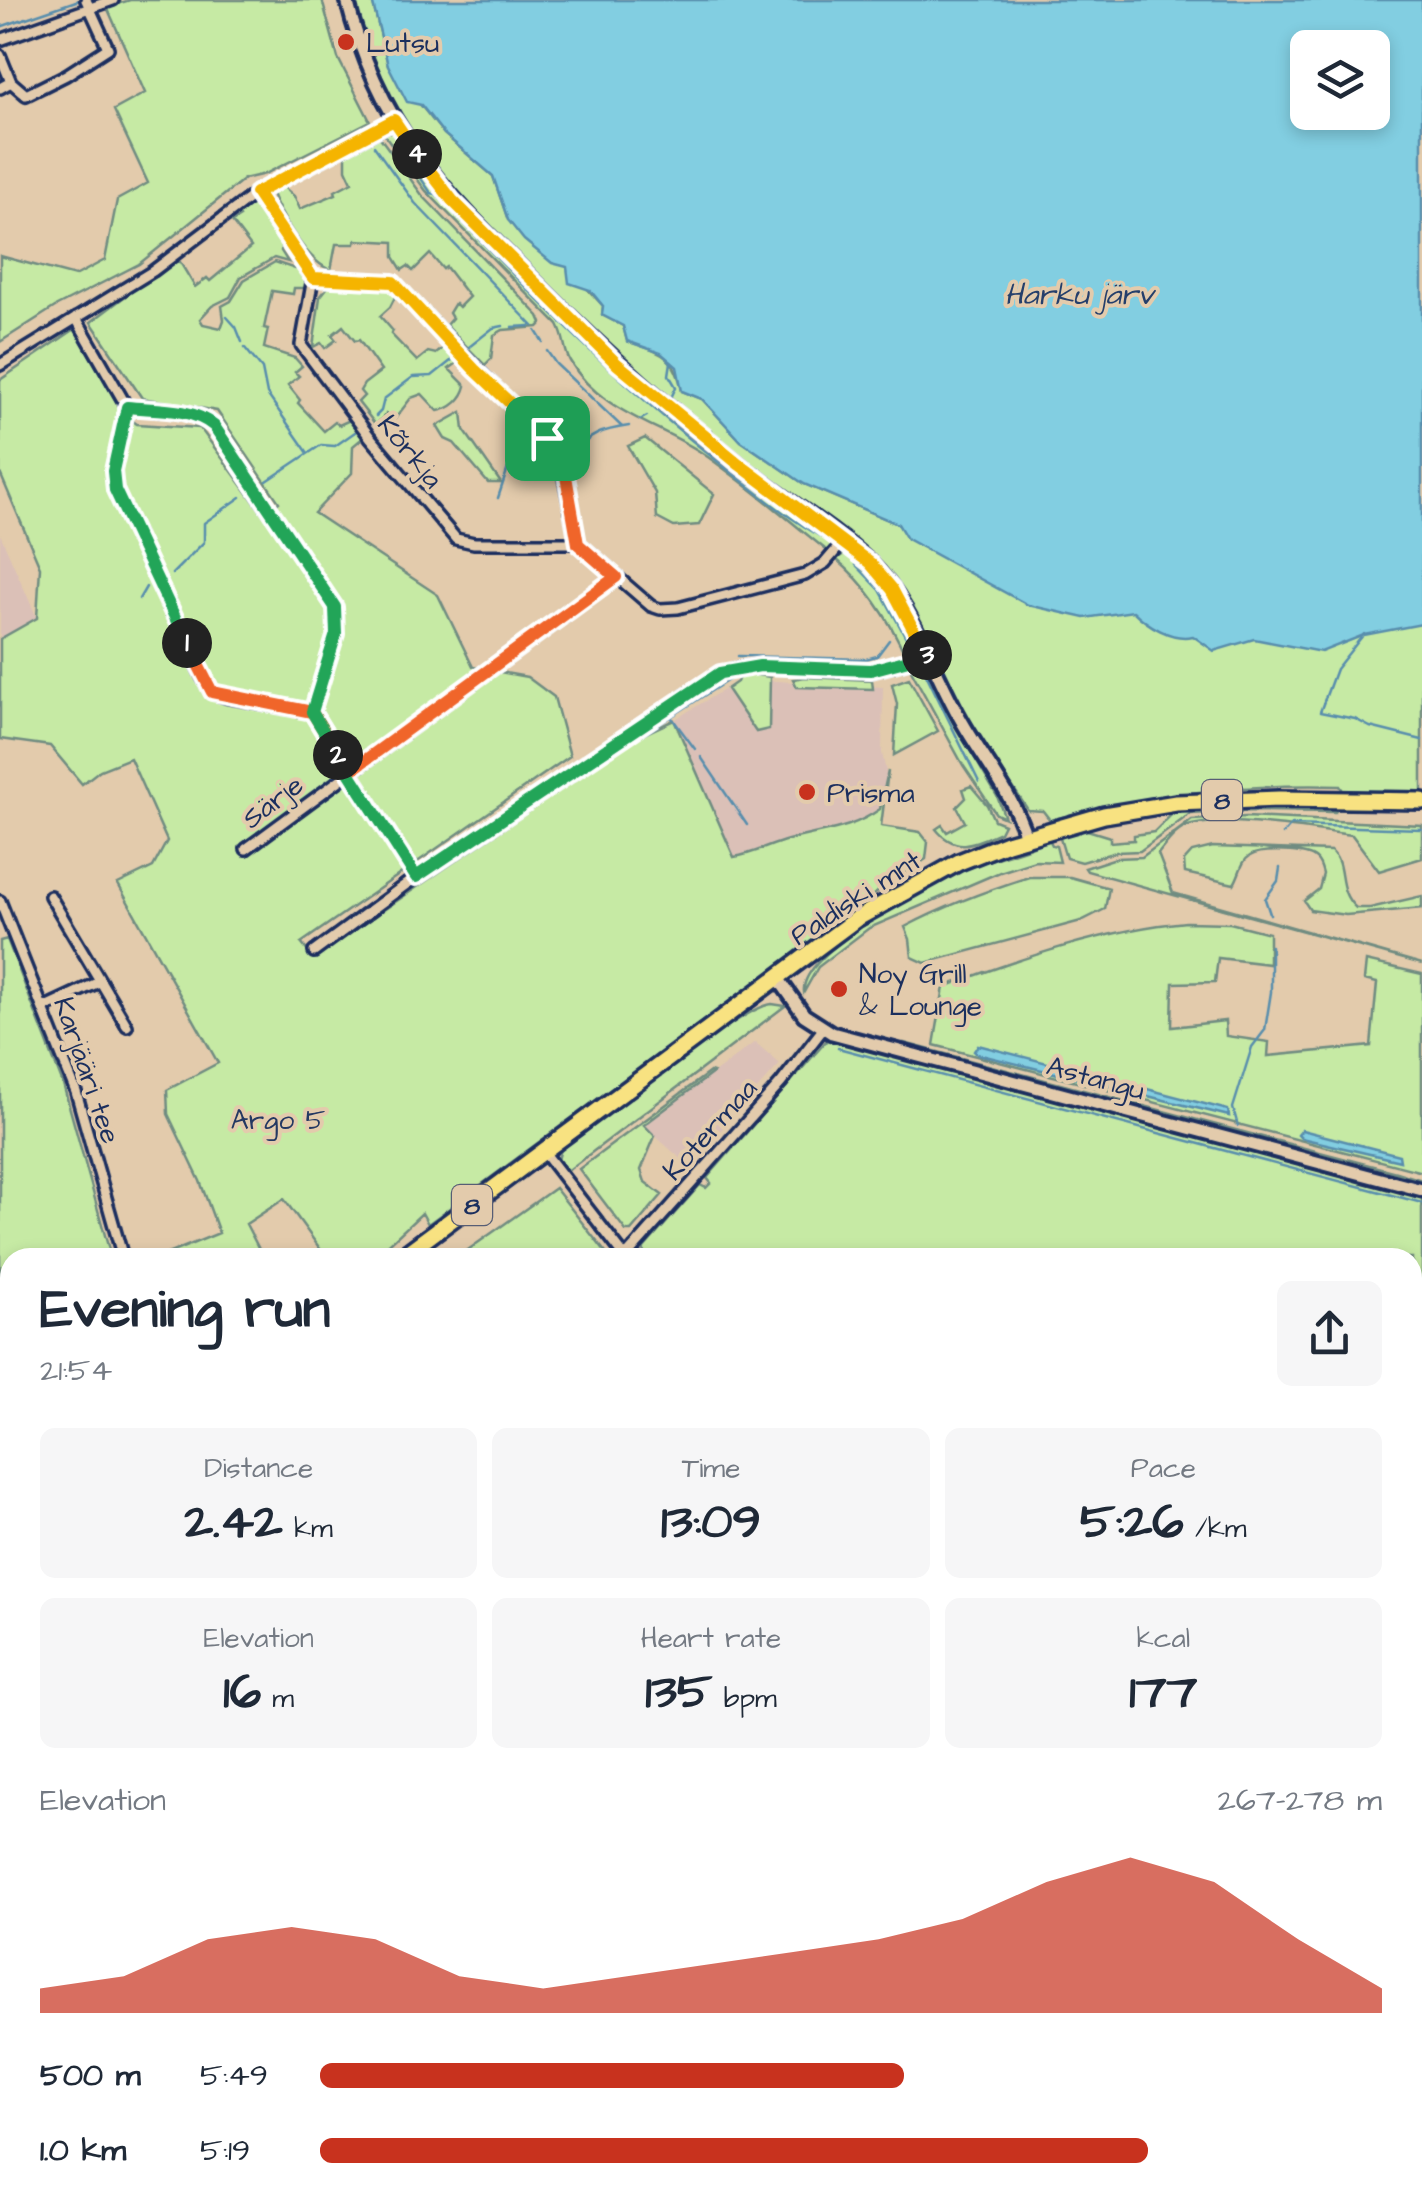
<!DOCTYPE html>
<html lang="en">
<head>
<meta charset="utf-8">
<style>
  body { margin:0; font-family:"Architects Daughter",sans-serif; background:#f6f6f7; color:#1f2937; height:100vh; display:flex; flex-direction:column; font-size:38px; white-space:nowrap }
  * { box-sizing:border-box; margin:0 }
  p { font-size:32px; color:#747a83 }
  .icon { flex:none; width:55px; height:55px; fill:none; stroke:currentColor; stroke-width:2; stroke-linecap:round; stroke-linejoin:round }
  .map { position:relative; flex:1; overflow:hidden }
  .drawer { position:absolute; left:0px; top:1248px; width:1422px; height:962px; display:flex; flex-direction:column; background:#fff; border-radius:30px 30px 0 0; box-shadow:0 5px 15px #0003 }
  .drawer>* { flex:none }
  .controls { position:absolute; left:1290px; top:30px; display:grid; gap:20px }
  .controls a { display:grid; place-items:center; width:100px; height:100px; border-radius:15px; background:#fff; box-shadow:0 5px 15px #0003; font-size:50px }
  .pin { position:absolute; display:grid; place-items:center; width:85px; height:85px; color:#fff; margin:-42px; border-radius:20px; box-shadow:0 5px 15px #0006 }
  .km { position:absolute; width:50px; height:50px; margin:-25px; border-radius:50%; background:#222; color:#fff; font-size:28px; line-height:50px; text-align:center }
  .round { display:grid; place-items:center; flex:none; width:105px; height:105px; border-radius:15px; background:#f6f6f7 }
  .overview { display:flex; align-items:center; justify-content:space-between; height:170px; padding:0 40px }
  h1 { font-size:55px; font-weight:700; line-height:75px }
  .figures { display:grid; grid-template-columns:repeat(3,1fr); gap:15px; height:170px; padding:10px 40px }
  .figures div { display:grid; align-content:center; border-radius:15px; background:#f6f6f7; text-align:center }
  .figures b { font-size:50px; font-weight:700 }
  .figures small { font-size:28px; font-weight:400 }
  .figures p { font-size:28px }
  .chart { height:280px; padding:20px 40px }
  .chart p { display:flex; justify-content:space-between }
  .chart svg { width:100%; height:180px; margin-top:10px; fill:#c8321e; opacity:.7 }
  ul { padding:0 40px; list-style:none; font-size:32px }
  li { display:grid; grid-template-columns:160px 120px 1fr; align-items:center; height:75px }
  li i { height:25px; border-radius:12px; background:#c8321e }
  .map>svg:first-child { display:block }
  .built { fill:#dbc0b7 }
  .green { fill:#c6eaa4; stroke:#708c81; stroke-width:2.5 }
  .water { fill:#82cee1; stroke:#598ead; stroke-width:2.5; fill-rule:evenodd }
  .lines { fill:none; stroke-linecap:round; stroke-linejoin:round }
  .stream { stroke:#598ead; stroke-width:2.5 }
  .minor-casing { stroke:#1b2f5e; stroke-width:16 }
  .tertiary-casing { stroke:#1b2f5e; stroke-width:19 }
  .primary-casing { stroke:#1b2f5e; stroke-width:22 }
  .minor { stroke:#e3cbac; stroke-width:9 }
  .tertiary { stroke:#e3cbac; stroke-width:11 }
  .primary { stroke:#f8e281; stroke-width:15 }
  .split-1-casing { stroke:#fff; stroke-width:20 }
  .split-2-casing { stroke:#fff; stroke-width:20 }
  .split-3-casing { stroke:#fff; stroke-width:20 }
  .split-4-casing { stroke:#fff; stroke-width:20 }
  .split-5-casing { stroke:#fff; stroke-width:20 }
  .split-1 { stroke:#f0652b; stroke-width:12 }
  .split-2 { stroke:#22a559; stroke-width:12 }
  .split-3 { stroke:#22a559; stroke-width:12 }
  .split-4 { stroke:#f5b400; stroke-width:12 }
  .split-5 { stroke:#f5b400; stroke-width:12 }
  .poi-dot { fill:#c8321e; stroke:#e3cbac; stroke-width:4 }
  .labels { text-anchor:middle; stroke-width:8; stroke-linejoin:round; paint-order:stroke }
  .shield { fill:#e3cbac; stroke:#575e75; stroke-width:2.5 }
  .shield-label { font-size:25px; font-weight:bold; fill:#1b2f5e }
  .poi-label { font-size:28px; fill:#1b2f5e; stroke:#e3cbac; text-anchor:start }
  .street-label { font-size:28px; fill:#1b2f5e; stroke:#e3cbac }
  .park-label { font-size:28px; fill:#243862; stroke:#e3cbac }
  .water-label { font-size:30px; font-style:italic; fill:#253f6b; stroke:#e3cbac }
</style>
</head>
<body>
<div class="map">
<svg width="1422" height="2209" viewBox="0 0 1422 2209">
  <rect width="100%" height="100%" fill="#e3cbac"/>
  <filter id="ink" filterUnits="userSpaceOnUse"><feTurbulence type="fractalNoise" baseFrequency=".01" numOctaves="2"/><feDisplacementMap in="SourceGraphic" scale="20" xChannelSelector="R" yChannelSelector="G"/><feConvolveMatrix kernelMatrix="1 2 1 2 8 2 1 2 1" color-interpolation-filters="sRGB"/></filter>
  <g filter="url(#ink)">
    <path class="built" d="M0,534l37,84 -37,21z
      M741,679l142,8 -1,66 5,23 -11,56 -142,26 -60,-138z
      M755,1042l25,22 -91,102 -45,-40z
      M0,1927l10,19v254h127l2,9h-139z"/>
    <path class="green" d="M130,0h192l16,58 32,63 -105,53 -21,5 -105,85 -84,43 -55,35v-86l75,20 30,-16 12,-60 31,-17 -34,-73 31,-17 -38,-86z
      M354,0h18l16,65 56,69 49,42 15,44 59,47 36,39 -1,9 21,11 4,15c34,12 48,13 55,50l20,8 39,42 63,43 94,40 524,52v218l-78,-2 -4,-6c-94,-3 -198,9 -290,34l-7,-9 -15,-1 -65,-98 -47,-95 -29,-47 -32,-28 -75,-54 -101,-80 -60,-52 -165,-163 -36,-47 -42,-73z
      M386,131l9,2c38,56 84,101 131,149 95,95 194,179 304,256l3,4 -3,11c-42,-33 -84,-70 -128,-100 -44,-29 -103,-42 -132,-92 -6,-10 -5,-23 -12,-36l-132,-134 -42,-57z
      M379,136l43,59 117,121 3,7 -4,4 -35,3 -9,5 -3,24 -6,6 -39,-40 6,-7 -3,-5 6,-10 4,4 10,-10 -23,-30 -3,2 -13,-15 -17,17 -5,-5 -6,4 -8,-13v-15l-38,-2 -1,4h-19l-5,26c-24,-8 -53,-58 -61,-82l10,-4 14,12 6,13 36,-15 -1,-3 17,-9 -6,-13v-17z
      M254,204l29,38 -2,9 7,11 -14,-4 -33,19 -11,20 -18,9 -12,13 3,5 18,4 3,-8 -2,-14 9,-5 13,-21 31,-18 20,7 6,-3 7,12 -1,10h-13l-1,6 -21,-3 -8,37 4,1 -4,19 31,10 7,8 -7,6 4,4 -11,9 12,15 -2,3 26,28 11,-9 4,3 13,-6 13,17 -12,10 -1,27 -38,40 124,82 35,72 54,10 27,20 16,59 -269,187 12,15 324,-221 37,-17 60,137c20,-3 35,-12 54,-17 35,-10 61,-9 92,-31l8,-38 -7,55 39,6 8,10 -2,17 -39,26 -459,339 -6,-11 -47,44h-49l-42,-58 -38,25 17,33h-103l59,-24 -19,-52 -32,-67 -1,-24 51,-27 -100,-179 35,-17 14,-26 -37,-83 -30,12 -18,14 -32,-38 -50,-7v-100l37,-21 3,-51 -40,-94v-93l75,-51 48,85 14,10 63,4 64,87 15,-13 -62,-91 -75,-13 -51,-76 81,-61 8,1 15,25 12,-9 3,3 41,-34 -19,-25 8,-5 -3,-5z
      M331,283l58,3 9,5 -8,16 -10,9 13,15 -2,3 26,27 11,-9 8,2 11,-9 13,16 -11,8 17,17c-3,13 -15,23 -28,25l-16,-17 -11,4 -17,22 -8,-6 -10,11 -18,-23 6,-6 -4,-5 4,-7 17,-13 -22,-31 -4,1 -12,-15 -11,9 4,5 -11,8 -4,-5 -8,4 7,-50z
      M462,412l2,18 37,53h-13l-34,-40 -9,-4 -8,-13z
      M645,438l69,56 -15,31 -25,2 -17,-9 -2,-25 -27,-47z
      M844,554c31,5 58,61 71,88l-3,12 -6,3c-16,-37 -39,-72 -70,-98z
      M913,666h9l7,5 23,48 45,77 8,22 -9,-4 -33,-49 -52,-95z
      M751,674l19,3 -1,52 -13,3 -29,-43 10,-7 2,-5z
      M805,677l67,3 1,9 -76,-2 -4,-8z
      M909,678l29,53 -44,24 3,-51 -5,-20z
      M971,786l16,19 7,15 10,4 -4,8c-25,11 -44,22 -64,-3l6,-4 5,7 18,-10 -8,-15 9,-9 -3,-9z
      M1279,806l60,2 -4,4 -83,-1 -62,3 -50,37 -24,1 -35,10 -15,-4 -7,-23 25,-6 26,8v5l24,-2v-5l20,-3 21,-21z
      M1246,817l176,8v33l-43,13 -27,-36c-38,-5 -133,-21 -166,-8 -11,4 -21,18 -28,27l15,39 249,71 -335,-93 -2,-3 31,-10 26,-1 50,-37z
      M1049,839l3,6 4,1 4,16 -25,-1 -35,11 -131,56 -51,39 -14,25c-5,-41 136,-113 171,-127 24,-9 52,-14 74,-26z
      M1213,847l118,4c16,14 4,38 25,57h14l52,-12v12l-76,7 -36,-5 -6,-9 15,-12 4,-15c-1,-4 -3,-12 -7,-15 -9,-9 -55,-10 -66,-3 -9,5 -10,19 -16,28l-49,-11 -1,-12 8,-9z
      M1029,877h41l39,11 -4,21 -24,12 -156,42 -13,-6 -2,-18 -5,-12c40,-21 83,-37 124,-50z
      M1186,922l44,1 39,10v31l-51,-6 -3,24 -42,1 -1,44 53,-6 1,15 43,6 -1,14 103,-10 6,-63 -13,-3 2,-19 56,13v198l-488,-127 10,-58c75,-28 162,-58 242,-65z
      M7,939l56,145 48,173 -101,1v350l-10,10v-677z
      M772,1004l13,2 -219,166 -8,-12 3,-11c33,-26 182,-143 211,-145z
      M828,1039l594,157v1013h-357l-9,-9h356v-942h-769l1,-10 56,-63 6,3 5,-5 -4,-5z
      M904,1043l492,129 26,8 -6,1 -50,-12 -464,-123z
      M710,1072l3,1 -69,52 11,11 -14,34 4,12 17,13 -31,36h-5l-47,-62z
      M555,1188l54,69h-151z
      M10,1674v232l-10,-19v-204z
      M163,2200h794l5,9h-798z"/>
    <path class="water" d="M372,0h1050v624l-58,11 -43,17 -67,-13 -40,12 -21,-15c-21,5 -46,-11 -60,-25l-48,7 -57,-13 -121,-66 -9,-15 -94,-40 -63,-43 -39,-42 -20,-8 -5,-24 -16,-14 -34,-12 -4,-15 -21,-11 1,-9 -13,-16 -21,-7 -2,-16 -15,-4 -28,-23 -16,-20 -15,-44 -49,-42 -23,-29 -14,-3 -19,-37zM1308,48h64v64h-64z
      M978,1045l250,65 1,6 -252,-62 -3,-3z
      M1302,1130l97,25 1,6 -99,-23 -3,-3z
      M957,2200h99l9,9h-103z"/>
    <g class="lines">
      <path class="stream" d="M0,27l79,-27
        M374,146l41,57 118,123
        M404,153l27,40 5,1c90,96 182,189 285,270 34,27 68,55 106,76
        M227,317l9,10 6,15
        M512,327l18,-1
        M536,331l7,11
        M469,347l24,-19 10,-2
        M245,348l17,21 5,25 41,59
        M547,351l9,13 66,63
        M670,400l6,-13 -7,-12 2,-13
        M376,416l5,-5 3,-12 29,-22 19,-1 20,-16
        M640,420l7,-4
        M573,454c17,-20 29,-24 56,-28
        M267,481l54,-36 14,1 20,-14
        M498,498l10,-30 40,-12
        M856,565l24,25 29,53
        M172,574l32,-32v-19l37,-26
        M139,599l7,-12
        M1364,634l-28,35 -16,43 35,7 15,8 52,13
        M738,656l128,3 11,-3 12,-16
        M926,674l53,108
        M672,718l23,31
        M647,732l86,-55
        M701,757l46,68
        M1283,834l8,-9 131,4
        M1270,914l-5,-15 13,-18 2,-13
        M838,1048l584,155
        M1238,1126l-5,-18 19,-61 13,-17 6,-38v-46"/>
      <defs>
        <path id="minor" d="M0,40l113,-40
          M0,55l11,27
          M0,88l11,-6 15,13 40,-20 42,-27 -22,-48
          M256,193l57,85 -12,67 69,92 86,102 18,4h104l73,63 9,3 18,-1 127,-33 20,-12 18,-21
          M313,278l80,4 166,172 19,89
          M76,318l51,89 -14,64 2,19 88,188 9,14 14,5 86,15 104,165
          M0,365l153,-94 103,-78 139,-72
          M127,407c28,3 65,0 87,19l121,181 1,27 -24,78
          M246,849l370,-272
          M50,896l77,130
          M0,901l76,191 47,166
          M314,952l102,-75 304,-204 39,-8 112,6 57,-16
          M43,1008l56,-26
          M544,1152l82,106
          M625,1258l156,-175 42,-54
          M0,1899l10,18
          M0,2109l10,-5
          M151,2200l1,9"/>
        <path id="tertiary" d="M347,0c33,134 103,197 196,290 63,63 128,121 198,176 41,32 90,60 128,96 43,41 62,105 91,156 22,40 53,76 66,119
          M778,978l26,37 28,18 590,157"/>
        <path id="primary" d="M400,1258l456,-339 103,-57 48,-19 97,-28 72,-12 103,-4 143,2
          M0,1632l10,-9"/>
      </defs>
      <use href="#minor" class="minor-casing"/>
      <use href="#tertiary" class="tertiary-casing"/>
      <use href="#primary" class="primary-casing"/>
      <use href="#minor" class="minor"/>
      <use href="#tertiary" class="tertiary"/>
      <use href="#primary" class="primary"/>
    </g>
  </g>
  <g class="lines" filter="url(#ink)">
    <defs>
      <path id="split-1" d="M187,643l25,49 100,20 37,60 267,-195 -38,-33 -14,-79 -17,-27"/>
      <path id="split-2" d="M187,643l-72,-153 -2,-19 14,-64c28,3 65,0 87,19l121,181 1,27 -24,78 26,43"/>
      <path id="split-3" d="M338,755l78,122 304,-204 40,-7 111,4 56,-15"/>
      <path id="split-4" d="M417,154l35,46 165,164 123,101 130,98 22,26 35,66"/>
      <path id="split-5" d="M417,154l-23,-34 -138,73 57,85 80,4 81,87 73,69"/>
    </defs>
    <use href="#split-1" class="split-1-casing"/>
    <use href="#split-2" class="split-2-casing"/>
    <use href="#split-3" class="split-3-casing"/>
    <use href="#split-4" class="split-4-casing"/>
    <use href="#split-5" class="split-5-casing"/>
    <use href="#split-1" class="split-1"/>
    <use href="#split-2" class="split-2"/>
    <use href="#split-3" class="split-3"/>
    <use href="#split-4" class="split-4"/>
    <use href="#split-5" class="split-5"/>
  </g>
  <g class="poi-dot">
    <circle cx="346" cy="42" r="10"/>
    <circle cx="807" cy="792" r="10"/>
    <circle cx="839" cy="989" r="10"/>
  </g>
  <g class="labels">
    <g class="shield">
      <rect x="1202" y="780" width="40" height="40" rx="8"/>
      <rect x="452" y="1185" width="40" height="40" rx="8"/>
    </g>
    <g class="shield-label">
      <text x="1222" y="809">8</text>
      <text x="472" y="1214">8</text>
    </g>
    <g class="poi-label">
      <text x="366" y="52">Lutsu</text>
      <text x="827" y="802">Prisma</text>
      <text x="859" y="983">Noy Grill<tspan x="859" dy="32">&amp; Lounge</tspan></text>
    </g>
    <g class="street-label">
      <text transform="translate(411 451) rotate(51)" y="10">Kõrkja</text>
      <text transform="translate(272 801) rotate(-37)" y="10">Särje</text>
      <text transform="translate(855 897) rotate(-33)" y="10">Paldiski mnt</text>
      <text transform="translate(88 1070) rotate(71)" y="10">Karjääri tee</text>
      <text transform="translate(1096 1077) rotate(15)" y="10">Astangu</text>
      <text transform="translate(709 1129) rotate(-48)" y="10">Kotermaa</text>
    </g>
    <g class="park-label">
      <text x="278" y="1129">Argo 5</text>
    </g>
    <g class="water-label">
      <text x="1079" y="304">Harku järv</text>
    </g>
  </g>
</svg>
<div class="controls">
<a><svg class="icon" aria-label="layers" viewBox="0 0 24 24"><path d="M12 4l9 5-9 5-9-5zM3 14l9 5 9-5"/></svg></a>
</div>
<div class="pin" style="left:547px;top:438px;background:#1e9e55"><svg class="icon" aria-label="arrive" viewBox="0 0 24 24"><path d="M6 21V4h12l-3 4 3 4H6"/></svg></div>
<b class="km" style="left:187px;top:643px">1</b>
<b class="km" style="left:338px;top:755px">2</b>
<b class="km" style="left:927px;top:655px">3</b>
<b class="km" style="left:417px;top:154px">4</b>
<section class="drawer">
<div class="overview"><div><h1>Evening run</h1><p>21:54</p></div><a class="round"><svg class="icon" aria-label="share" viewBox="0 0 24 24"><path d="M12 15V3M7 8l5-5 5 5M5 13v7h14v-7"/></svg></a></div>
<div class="figures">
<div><p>Distance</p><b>2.42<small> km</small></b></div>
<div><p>Time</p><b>13:09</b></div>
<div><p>Pace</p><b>5:26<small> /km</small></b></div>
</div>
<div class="figures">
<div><p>Elevation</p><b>16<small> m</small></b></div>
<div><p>Heart rate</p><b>135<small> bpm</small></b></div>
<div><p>kcal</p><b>177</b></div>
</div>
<div class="chart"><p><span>Elevation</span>267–278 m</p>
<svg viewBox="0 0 160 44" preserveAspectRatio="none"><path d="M0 44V38L10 35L20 26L30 23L40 26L50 35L60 38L70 35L80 32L90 29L100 26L110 21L120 12L130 6L140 12L150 26L160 38V44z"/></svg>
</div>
<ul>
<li><b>500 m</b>5:49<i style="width:55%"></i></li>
<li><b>1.0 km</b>5:19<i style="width:78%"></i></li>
</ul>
</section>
</div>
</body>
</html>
